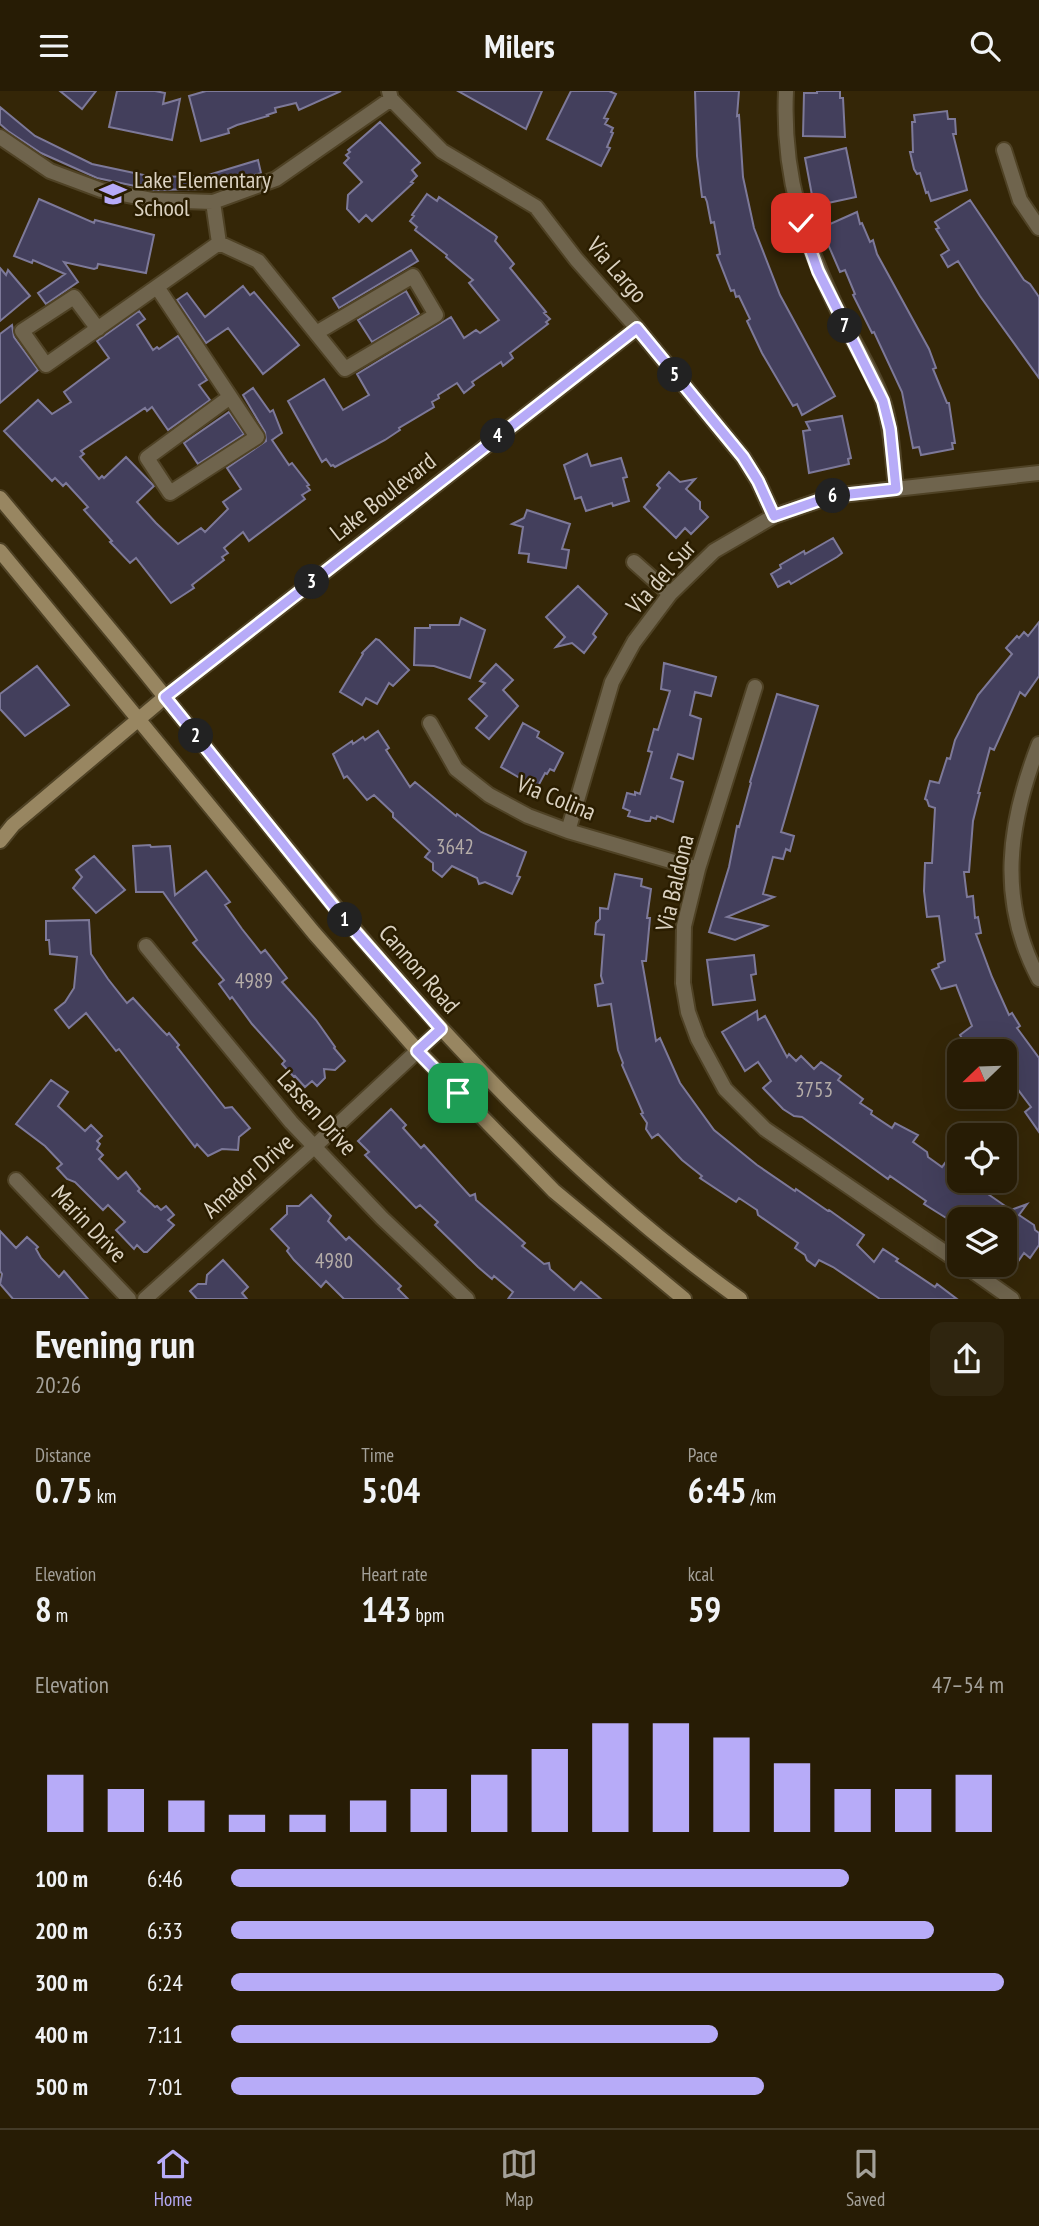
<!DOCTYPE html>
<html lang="en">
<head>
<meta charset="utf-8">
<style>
  body { margin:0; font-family:"PT Sans Narrow",sans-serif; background:#2f250f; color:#f1f3f6; height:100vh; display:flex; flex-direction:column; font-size:26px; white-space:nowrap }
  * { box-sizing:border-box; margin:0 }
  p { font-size:23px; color:#a4a19a }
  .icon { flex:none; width:38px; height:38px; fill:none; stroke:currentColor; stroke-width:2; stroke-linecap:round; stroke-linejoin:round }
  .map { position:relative; height:1208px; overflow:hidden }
  .side { display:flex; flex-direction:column; background:#271c05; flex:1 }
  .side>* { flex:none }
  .needle { width:46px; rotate:247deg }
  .fabs { position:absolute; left:947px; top:948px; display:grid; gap:14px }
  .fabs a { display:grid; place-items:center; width:70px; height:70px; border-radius:14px; background:#271c05; box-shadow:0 7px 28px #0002,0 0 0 2px #433a27; font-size:35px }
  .pin { position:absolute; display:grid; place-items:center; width:60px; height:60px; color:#fff; margin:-30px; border-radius:14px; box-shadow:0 4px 10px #0006 }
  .km { position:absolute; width:35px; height:35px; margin:-18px; border-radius:50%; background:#222; color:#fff; font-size:19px; line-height:35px; text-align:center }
  .round { display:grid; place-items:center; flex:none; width:74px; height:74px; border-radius:14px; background:#2f250f }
  .head { display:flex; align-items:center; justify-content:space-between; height:119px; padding:0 35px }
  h1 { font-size:38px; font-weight:700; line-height:52px }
  .metrics { display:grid; grid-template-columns:repeat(3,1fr); gap:10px; height:119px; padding:7px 35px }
  .metrics div { display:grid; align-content:center }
  .metrics b { font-size:35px; font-weight:700 }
  .metrics small { font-size:19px; font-weight:400 }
  .metrics p { font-size:19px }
  .chart { height:196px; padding:14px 35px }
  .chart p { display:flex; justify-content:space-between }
  .chart svg { width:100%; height:126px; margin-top:7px; stroke:#b7abf8; stroke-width:6 }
  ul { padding:0 35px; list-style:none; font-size:23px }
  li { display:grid; grid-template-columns:112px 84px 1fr; align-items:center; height:52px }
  li i { height:18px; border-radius:9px; background:#b7abf8 }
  header { display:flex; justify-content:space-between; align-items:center; height:91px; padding:0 35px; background:#271c05; font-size:32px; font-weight:700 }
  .tab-bar { display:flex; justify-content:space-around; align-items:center; height:98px; border-top:2px solid #433a27; background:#271c05; font-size:19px; color:#a4a19a }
  .tab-bar a { display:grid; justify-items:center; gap:4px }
  .tab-bar .on { color:#b7abf8 }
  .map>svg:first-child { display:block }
  .building { fill:#433f5c; stroke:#7d7999; stroke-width:2 }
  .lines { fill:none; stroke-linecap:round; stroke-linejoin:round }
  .street-casing { stroke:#4f4225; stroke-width:18 }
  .secondary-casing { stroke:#4f4225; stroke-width:18 }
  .street { stroke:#6f644d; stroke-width:14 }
  .secondary { stroke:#988661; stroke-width:14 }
  .route-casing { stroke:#fff; stroke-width:14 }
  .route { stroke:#b7abf8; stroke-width:9 }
  .labels { text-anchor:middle; stroke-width:5; stroke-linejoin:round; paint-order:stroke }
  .number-label { font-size:21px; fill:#b5ada8 }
  .poi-label { font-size:24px; fill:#dbd2c1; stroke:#2a1d00; text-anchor:start }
  .street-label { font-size:24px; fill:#dbd2c1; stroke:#2a1d00 }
</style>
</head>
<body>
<header><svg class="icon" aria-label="menu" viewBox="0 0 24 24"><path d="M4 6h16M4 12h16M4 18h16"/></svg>Milers<svg class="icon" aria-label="search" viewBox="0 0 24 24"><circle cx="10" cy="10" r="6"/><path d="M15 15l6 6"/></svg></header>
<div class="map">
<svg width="1039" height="1208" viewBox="0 0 1039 1208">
  <rect width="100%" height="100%" fill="#342607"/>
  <path class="building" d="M60,0h36l-14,18z
    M117,0h38l10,2 -2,11 17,-5 -8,41 -63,-13z
    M206,0h135l-42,19 -3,-7 -21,5 1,4 -9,3 1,1 -31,9 -9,4 1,4 -28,8 -12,-45z
    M458,0h84l-16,38z
    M571,0h38l7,3 -12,24 4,1 -3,5 8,4 -2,4 2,1 -6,14 3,1 -9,18 -54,-27z
    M695,0h44l-2,25 2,-1 4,62 11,51 26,67 55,101 -33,19 -5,-11 -4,2 -31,-53 -15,-32 3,-2 -11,-23 -3,1 -2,-7 -3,1 -14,-36 3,-1 -6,-32 -3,1 -4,-21 -2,-5h-3l-5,-41z
    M817,0h23v7h3l2,39 -42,-1 1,-43h13z
    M0,16l35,29 57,28 61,13 52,-1 53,-16 3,13 -55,16 -52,1 -57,-12 -56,-25 -33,-22 -8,-7z
    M947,20l1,8h7l1,15h-3l14,56 -36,11 -3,-9 -2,1 -6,-20 -3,1 -3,-5 -4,-17h3l-1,-30h3l-1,-7z
    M380,31l40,41 -8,7 5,6 -6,6 2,1 -41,38 -6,-6 -7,7 -12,-13 1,-14 14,-13 -18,-19 5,-5 -3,-3 4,-3 -2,-2z
    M846,57l10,49 -42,9 -9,-48z
    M427,103l10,7 2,-4 56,38 2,2 -2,4 19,23 -4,4 36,44 -2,1 6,6 -4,3 2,2 -38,29 3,5 -10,8 -2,-4 -29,20 2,3 -10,8 -7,-10 -19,12 1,3 -7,4 2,5 -35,21 1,2 -15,10 -50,27 -2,-2 -2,1 -5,-7 -4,3 -34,-61 36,-22 19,31 26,-15 -12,-21 94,-57 13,21 12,-8 4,3 19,-13 -30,-37 4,-3 -27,-23 1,-2 -32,-25 2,-3 -7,-6 4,-5 -2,-1z
    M39,108l55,24 1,-3 59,15 -8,38 -48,-9 -1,4 -3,1 -30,-7 14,20 -32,22 -8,-11 27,-19 -32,-14 -1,3 -18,-7z
    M970,109l54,80 6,4 9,13v81l-59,-82 -22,-35 -10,6 -7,-12 8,-5 -13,-21 3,-1 -4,-6z
    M857,121l3,12 2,-1 8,19 3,-2 4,14 52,95 7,19 -3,1 14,34h2l6,40h-3l1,6 -32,6 -2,-8 -6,1 -11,-56 -28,-60 -2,1 -19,-38 2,-1 -10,-24 -5,2 -19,-44z
    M411,159l7,11 -79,47 -6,-10z
    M0,177l6,7 2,-5 22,26 -30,25z
    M243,195l7,9 4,-3 45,53 -36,29 -35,-46 -22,15 -29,-43 10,-7 18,24z
    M406,200l13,23 -47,28 -14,-22z
    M139,220l6,8 -8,6 16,25 4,-3 2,2 19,-13 29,44 -8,5 11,15 -42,30 -16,-23 -5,4 -2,-3 -64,43 3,3 -4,3 19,22 3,-3 2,2 22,-21 28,29 -17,16 19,21 22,21 23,-16 4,4 23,-23 -5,-7 18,-13 -14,-21 39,-27 -1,-9 -22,-37 10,-7 17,24 3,-2 9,23 -10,7 17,25 3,-2 17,22 -2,1 3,4 -8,5 3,4 -56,42 -6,-9 -19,16 4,5 -6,4 2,3 -32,25 2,3 -23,15 -35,-45 -6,5 -20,-21 2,-1 -28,-31 4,-3 -22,-24 -3,3 -8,-8 -3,3 -48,-50 34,-31 14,14 19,-12 -7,-10 45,-34 -12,-17z
    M12,234l2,12 24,33 -38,33v-69z
    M229,321l15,22 -46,30 -14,-21z
    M842,325l9,42 -3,1 1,5 -40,9 -6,-42 7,-1 -4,-8z
    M587,363l4,12 30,-8 6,19 -4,1 6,23 -16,5 -1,-3 -26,8 -5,-14 -6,2 -11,-34z
    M669,381l11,10 15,-3 -9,10 14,13v7l8,8 -17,17 -6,-6 -9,10 -32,-31 16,-19 -3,-3z
    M527,419l43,14 -8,25 7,1 -3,18 -38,-6 1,-8 -10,-1 4,-26 -11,-3 12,-6z
    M833,447l9,15 -5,4 -46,27 -2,-3 -11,6 -7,-13 10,-6 -1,-3 24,-14 1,3z
    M578,495l29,28 -14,20 3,3 -12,16 -12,-10 -16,4 9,-10 -19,-20z
    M461,527l24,12 -15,48 -36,-12 -20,-1 1,-37h15v-3h29z
    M1039,531v54l-14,20 -5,-4 -26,58 -4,-2 -12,45h2l-7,28 -4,51h-5l3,25 6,-1 2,22 3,-1 3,16 -5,1 16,43 17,38 3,-2 8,13 -3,2 22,30v74l-14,-20 6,-5 -27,-36v-19h-34l-10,-17 12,-9 -16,-41 -15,4 -9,-19 7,-3 -1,-3 7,-3 -6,-45 -12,1 -3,-26 1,-28h7l3,-55 -6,-2 -2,-6 -2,-1 5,-18 9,2 8,-25 3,1 5,-19 23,-45 34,-41 -6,-6 11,-12 2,2 5,-6 4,4z
    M376,548l3,1 30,30 -16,16 -4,-3 -12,21 -11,-6 -4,7 -22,-13 23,-38 -1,-1z
    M664,572l52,14 -5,19 -16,-4 -5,23 11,4 -8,40 -15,-5 -7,24 12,4 -10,40 -16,-6 -1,3 -5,-2 -1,4h-4l-18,-5 2,-5 -7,-3 4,-15 8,2v-3l5,2 12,-42 -4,-1 6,-22 4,1 12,-39 -9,-2z
    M496,573l17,16 -10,10 15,16 -29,33 -13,-11 11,-12 -18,-17 16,-16 -5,-2z
    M37,575l32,39 -44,31 -25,-27v-15z
    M777,603l41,12 -37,126 13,4 -4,15 -4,-2 -3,10 -10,-2 -10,37 11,3 -47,20 40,9 -32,14 -26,-8 20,-65 8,-41 2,1 12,-44 -1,-1z
    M523,632l16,9 -2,5 26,16 -9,18 -4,-2 -3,5 -2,-1 -8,15 -36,-21z
    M378,640l11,17 -3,2 24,37 5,-5 41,34 1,-2 24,18 45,20 -9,24 3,1 -8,17 -27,-12 -6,2 -2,-6 -25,-12 -10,11 -9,-7v-7l-8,-6 5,-6 -37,-34v-4l-19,-18 -7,5 -20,-24 -3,2 -11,-24 19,-13 1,3 10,-7 2,3z
    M150,754l1,2 19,-1 5,49 31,-24 24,31 -5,3 17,24 19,24 4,-3 22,28 -5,4 34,38 19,27 -1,1 11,13 -10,9 -11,-1 1,9 -8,8 -5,-5 -7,6 -10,-11 -1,1 -12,-13 3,-3 -33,-37 -20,-27 -2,2 -11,-15 5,-4 -31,-37 4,-3 -34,-48h-27l-3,-46z
    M94,765l31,34 -29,23 -23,-25 9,-11 -6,-7z
    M615,783l27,5 -1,7 10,3 -4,29h3l-4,43h-4l14,80 4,-3 20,45 34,47 43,35 38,26 1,-2 32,22 1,-1 35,25 -7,10 17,17 9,-13 15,10 -2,2 39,26 2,-3 20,15h-77l-47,-32 -14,-7 -4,6 -8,-6 -2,-5 -10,-7 3,-5 -40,-28 -1,-5 -18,-12 -3,4 -36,-24 2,-2 -20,-16 -24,-26 -6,4 -6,-9 1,-6 -6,-9 2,-1 -21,-48 1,-2 -5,-13 -7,-46 -13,2 -3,-21 8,-2 -2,-7 3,-41 -9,-1 1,-11 4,-4v-11l8,1z
    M89,829l2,34 17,25 19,24 6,-5 29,32 5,5 2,-2 10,12 -2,2 48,61 7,-1 18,21 -11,9 -1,13 -16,-1 -14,7 -11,-12 -2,3 -76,-98 -3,2 -30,-38 -17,15 -14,-18 10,-8 9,-14 3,-31 -27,-3 -1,-14h-3v-19z
    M754,864l2,19 -5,1 4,25 -42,5 -6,-45z
    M757,920l1,9 7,-4 22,41 2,-3 7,7 5,-5 13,13 7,-7 20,14 -3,4 25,19 -3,4 12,8 -1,3 21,14 3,-5 23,12 -5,7 14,10 1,5 14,10 6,-8 11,8v14h10l42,29 16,-6 -8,11 15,10 1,5 4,3v12l-9,13 -6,-5 -7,10 -13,-9v-34h-45v6l-35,-22 2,-3 -36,-25 -2,3 -86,-62 -8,-1 -11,-7 -20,-21 8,-7 -13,-19 -13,9 -23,-39z
    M51,989l17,12 -10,14 27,25 6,-6 11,11 -5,5 3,3 -3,5 6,6 -4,4 19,20 8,-7 14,17 -2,2 17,16 2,-1 4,4 5,-4 8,9 -6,5 6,5 -27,27h-3l-7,-7 -3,4 -18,-19 9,-8 -17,-17 -5,5 -28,-28 -8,-3 -10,-11 5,-4 -17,-18 -29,-22z
    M391,1018l15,16 -3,3 18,20 3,-3 46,51 5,-2 1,6 49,43 -3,3 22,18 5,-1 1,6 24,21 7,-8 20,17h-93l5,-7 -19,-16 -2,3 -14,-12 -43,-42 3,-3 -18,-17 -4,3 -51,-53 4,-3 -11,-11z
    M311,1104l20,21 -3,5 18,19 3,-3 52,49 -3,3 10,10h-64l-18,-18 -5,6 -27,-27 -7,-9 2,-3 -18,-19 16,-15v-8h12z
    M0,1140l16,17 11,-11 11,10 -2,2 5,9 18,19 5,-6 24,28h-75l-13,-15 2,-10 -2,-3z
    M223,1169l25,27 -6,6 5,6h-50l-7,-8 8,-7h8l1,-9z"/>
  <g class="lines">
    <defs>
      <path id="street" d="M389,0l2,8 51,52 94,56 40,52 61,69 106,129 15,24 16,35
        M786,0c-4,85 18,151 55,226 14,28 33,57 43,87 8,27 9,56 12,85
        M0,46l50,34 51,19 52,10 60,2 63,-23 115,-80
        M1004,59l16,50 19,28
        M219,152l39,18 87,108 91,-54 -23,-39 -97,57
        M157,196l100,150 -87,56 -23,-35 83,-61
        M98,238l-24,-32 -52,34 24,34 173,-122 -6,-41
        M634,471l36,32
        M755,596l-57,182 -14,57 -1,57 5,29 10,27 27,50 40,40 194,133
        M430,632l26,46 33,26 39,21 40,15 130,38
        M1039,653c-31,80 -42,156 0,235
        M568,740l44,-149 22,-40 36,-48 44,-43 60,-35 58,-20 207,-23
        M146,855l145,176 91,96 85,81
        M16,1089l113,119
        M964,1174l48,34
        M145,1208l170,-153 126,-117"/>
      <path id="secondary" d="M0,407c55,66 111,131 165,199 174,216 346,439 575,602
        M0,460l314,382 103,117 137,141 130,108
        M0,750l13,-16 152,-128 472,-369"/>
    </defs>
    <use href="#street" class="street-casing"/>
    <use href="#secondary" class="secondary-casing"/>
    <use href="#street" class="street"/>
    <use href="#secondary" class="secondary"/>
  </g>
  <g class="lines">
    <defs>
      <path id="route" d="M458,1002l-41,-42 24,-22 -103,-117 -173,-215 472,-369 106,129 15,24 16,35 58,-20 64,-7 -6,-60 -7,-28 -65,-130 -17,-48"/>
    </defs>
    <use href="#route" class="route-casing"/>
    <use href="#route" class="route"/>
  </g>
  <defs>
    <symbol id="school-bare" viewBox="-9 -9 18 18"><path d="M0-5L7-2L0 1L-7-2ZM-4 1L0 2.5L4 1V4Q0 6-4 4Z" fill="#b7abf8" stroke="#2a1d00" stroke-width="2.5" paint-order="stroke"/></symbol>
  </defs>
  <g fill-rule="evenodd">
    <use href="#school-bare" x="94" y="84" width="38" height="38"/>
  </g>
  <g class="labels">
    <g class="number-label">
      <text x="455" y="763">3642</text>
      <text x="254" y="897">4989</text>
      <text x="814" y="1006">3753</text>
      <text x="334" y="1177">4980</text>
    </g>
    <g class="poi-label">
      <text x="134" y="97">Lake Elementary<tspan x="134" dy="28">School</tspan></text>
    </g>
    <g class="street-label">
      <text transform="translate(617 179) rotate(49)" y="8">Via Largo</text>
      <text transform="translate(383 406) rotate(-38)" y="8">Lake Boulevard</text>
      <text transform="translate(661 486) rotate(-48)" y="8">Via del Sur</text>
      <text transform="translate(556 707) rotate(22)" y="8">Via Colina</text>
      <text transform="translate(675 792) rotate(-77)" y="8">Via Baldona</text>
      <text transform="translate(419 878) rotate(49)" y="8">Cannon Road</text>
      <text transform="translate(317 1022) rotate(48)" y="8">Lassen Drive</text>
      <text transform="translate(248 1085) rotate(-42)" y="8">Amador Drive</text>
      <text transform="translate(89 1133) rotate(46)" y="8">Marin Drive</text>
    </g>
  </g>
</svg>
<div class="fabs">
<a><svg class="needle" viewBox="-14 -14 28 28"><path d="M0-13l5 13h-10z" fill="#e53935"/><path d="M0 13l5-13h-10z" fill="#a4a19a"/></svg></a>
<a><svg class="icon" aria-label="locate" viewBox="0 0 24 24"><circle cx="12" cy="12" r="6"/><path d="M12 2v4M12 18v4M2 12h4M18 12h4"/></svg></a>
<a><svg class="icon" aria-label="layers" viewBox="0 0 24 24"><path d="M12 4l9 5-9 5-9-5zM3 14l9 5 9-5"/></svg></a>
</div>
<div class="pin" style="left:458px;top:1002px;background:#1e9e55"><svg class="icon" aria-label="arrive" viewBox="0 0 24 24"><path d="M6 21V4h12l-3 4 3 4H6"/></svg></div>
<div class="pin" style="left:801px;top:132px;background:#d93025"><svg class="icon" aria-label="check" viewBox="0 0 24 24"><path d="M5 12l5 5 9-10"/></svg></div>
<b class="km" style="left:345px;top:829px">1</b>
<b class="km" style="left:196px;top:645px">2</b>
<b class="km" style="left:312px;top:491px">3</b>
<b class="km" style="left:498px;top:345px">4</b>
<b class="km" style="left:675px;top:284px">5</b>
<b class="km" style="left:833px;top:405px">6</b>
<b class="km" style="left:845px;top:235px">7</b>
</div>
<section class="side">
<div class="head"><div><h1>Evening run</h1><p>20:26</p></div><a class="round"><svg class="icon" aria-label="share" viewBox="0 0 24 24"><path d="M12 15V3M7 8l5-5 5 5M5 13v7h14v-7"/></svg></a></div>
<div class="metrics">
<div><p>Distance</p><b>0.75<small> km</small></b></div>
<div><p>Time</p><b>5:04</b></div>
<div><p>Pace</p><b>6:45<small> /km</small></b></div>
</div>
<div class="metrics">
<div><p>Elevation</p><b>8<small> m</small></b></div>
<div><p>Heart rate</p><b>143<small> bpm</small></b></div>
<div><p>kcal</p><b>59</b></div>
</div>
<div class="chart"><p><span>Elevation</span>47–54 m</p>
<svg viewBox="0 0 160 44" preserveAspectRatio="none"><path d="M5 44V24M15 44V29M25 44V33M35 44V38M45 44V38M55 44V33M65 44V29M75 44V24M85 44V15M95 44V6M105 44V6M115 44V11M125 44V20M135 44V29M145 44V29M155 44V24"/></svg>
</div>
<ul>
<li><b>100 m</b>6:46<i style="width:80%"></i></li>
<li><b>200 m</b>6:33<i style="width:91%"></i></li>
<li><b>300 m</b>6:24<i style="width:100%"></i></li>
<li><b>400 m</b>7:11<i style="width:63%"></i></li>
<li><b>500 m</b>7:01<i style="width:69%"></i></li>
</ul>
</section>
<nav class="tab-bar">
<a class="on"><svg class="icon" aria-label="home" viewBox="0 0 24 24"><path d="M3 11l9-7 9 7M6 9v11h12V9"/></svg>Home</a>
<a><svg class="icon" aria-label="map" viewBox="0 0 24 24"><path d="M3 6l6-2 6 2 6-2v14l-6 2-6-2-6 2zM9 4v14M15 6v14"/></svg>Map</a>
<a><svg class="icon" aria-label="saved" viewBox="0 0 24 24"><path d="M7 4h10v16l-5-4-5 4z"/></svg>Saved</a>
</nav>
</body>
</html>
